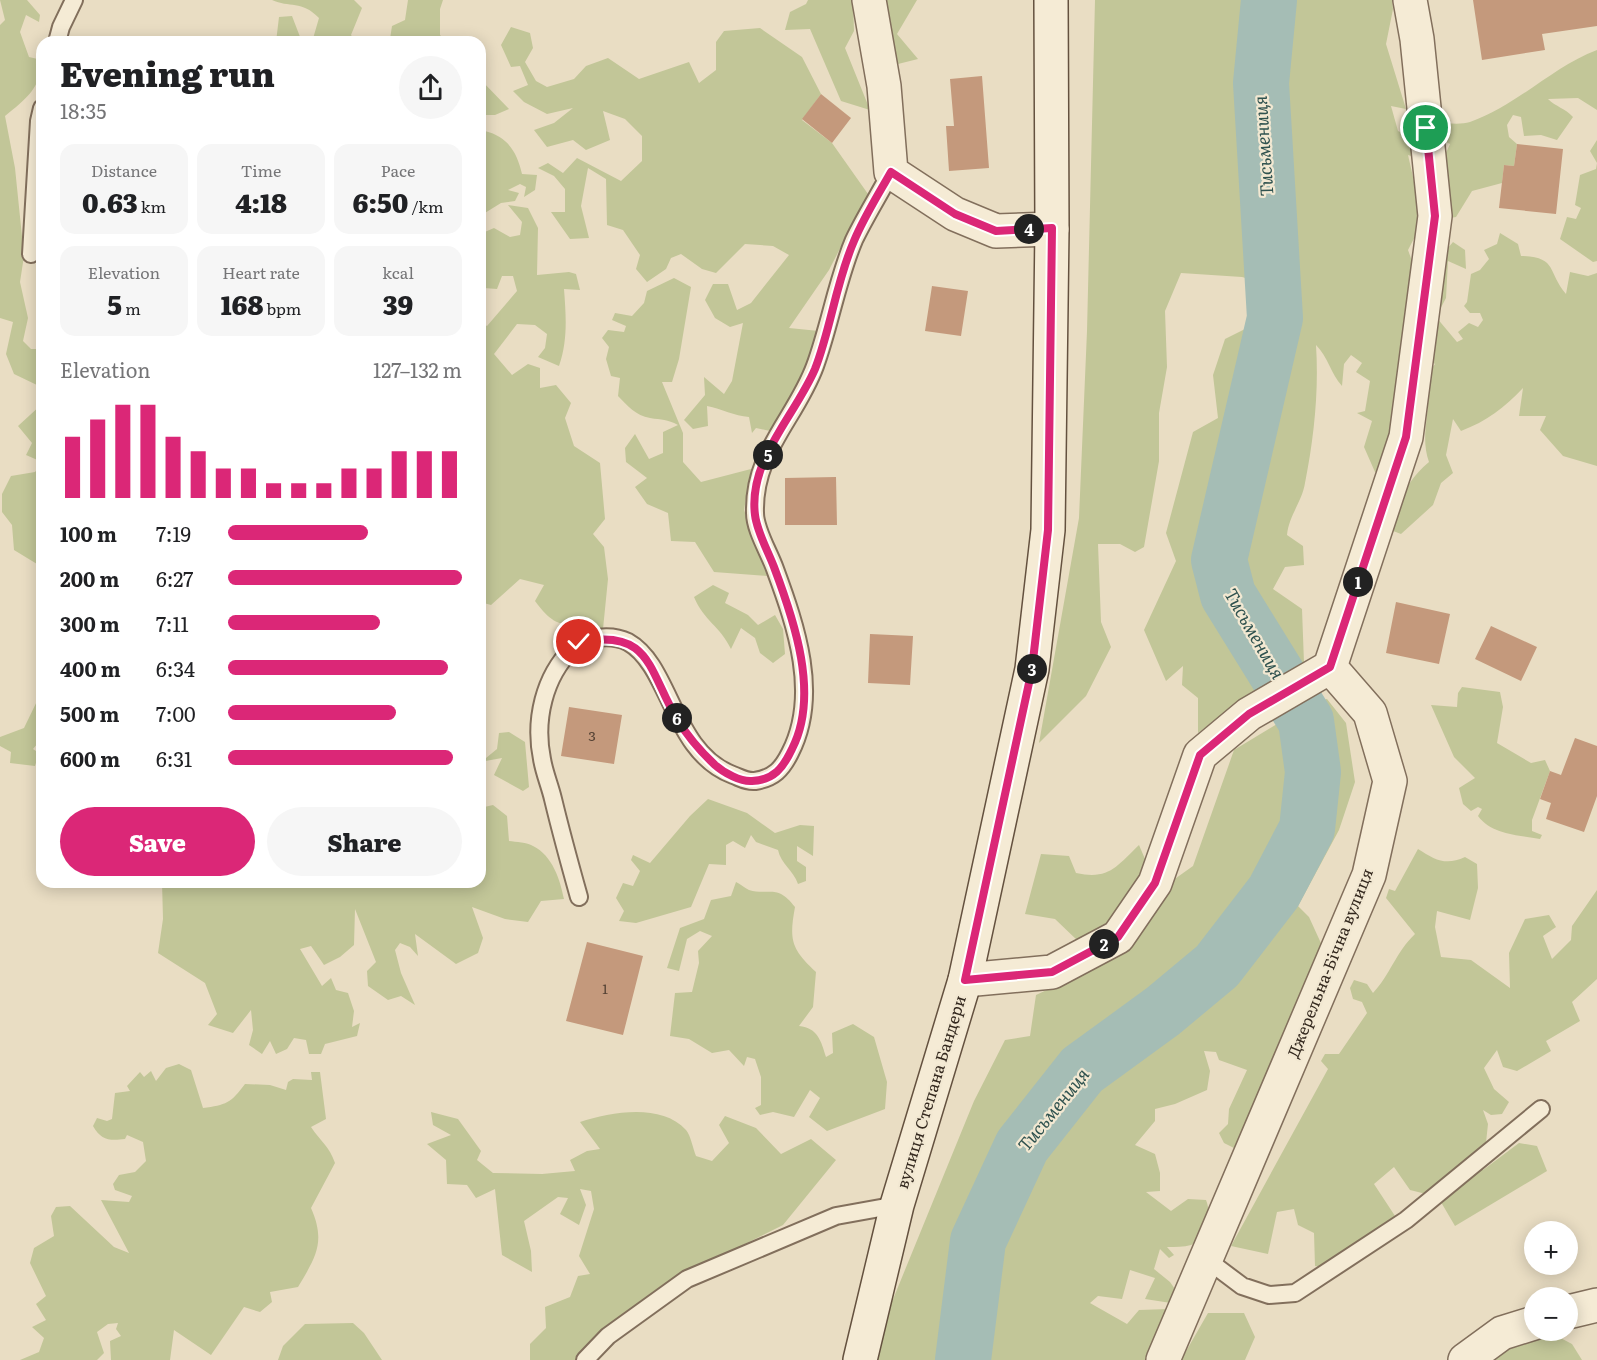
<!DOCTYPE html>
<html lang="en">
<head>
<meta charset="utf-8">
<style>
  body { margin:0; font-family:Literata,serif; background:#f6f6f6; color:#202124; height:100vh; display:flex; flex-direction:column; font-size:22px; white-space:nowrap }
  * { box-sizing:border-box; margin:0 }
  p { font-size:20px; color:#757577 }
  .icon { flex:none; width:33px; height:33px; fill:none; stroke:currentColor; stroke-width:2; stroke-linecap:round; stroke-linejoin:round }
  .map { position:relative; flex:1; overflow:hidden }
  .drawer { position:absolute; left:36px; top:36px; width:450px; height:852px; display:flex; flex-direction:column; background:#fff; border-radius:18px; box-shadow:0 3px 15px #0003 }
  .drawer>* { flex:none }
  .tools { position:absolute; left:1524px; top:1221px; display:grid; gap:12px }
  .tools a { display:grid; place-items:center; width:54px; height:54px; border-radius:50%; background:#fff; box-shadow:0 3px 15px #0003; font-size:30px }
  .pin { position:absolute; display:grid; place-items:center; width:51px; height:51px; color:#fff; margin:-26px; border:3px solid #fff; border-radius:50%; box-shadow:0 2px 6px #0007 }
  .km { position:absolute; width:30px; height:30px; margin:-15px; border-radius:50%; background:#222; color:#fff; font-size:16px; line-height:30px; text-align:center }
  .round { display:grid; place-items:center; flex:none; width:63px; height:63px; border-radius:32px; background:#f6f6f6 }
  .summary { display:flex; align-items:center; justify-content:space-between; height:102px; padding:0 24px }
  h1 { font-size:33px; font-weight:800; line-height:45px }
  .stats { display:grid; grid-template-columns:repeat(3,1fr); gap:9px; height:102px; padding:6px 24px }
  .stats div { display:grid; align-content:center; border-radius:15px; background:#f6f6f6; text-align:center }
  .stats b { font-size:26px; font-weight:800 }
  .stats small { font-size:16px; font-weight:400 }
  .stats p { font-size:16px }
  .chart { height:168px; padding:12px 24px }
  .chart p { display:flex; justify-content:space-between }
  .chart svg { width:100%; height:108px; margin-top:6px; stroke:#db2777; stroke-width:6 }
  .primary-button { display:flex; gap:12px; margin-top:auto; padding:12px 24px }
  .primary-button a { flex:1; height:69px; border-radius:36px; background:#db2777; color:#fff; font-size:24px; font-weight:800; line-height:69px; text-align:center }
  .primary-button a+a { background:#f6f6f6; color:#202124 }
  ul { padding:0 24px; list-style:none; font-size:20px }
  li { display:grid; grid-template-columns:96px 72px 1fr; align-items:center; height:45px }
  li i { height:15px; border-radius:8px; background:#db2777 }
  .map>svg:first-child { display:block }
  .green { fill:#c2c698 }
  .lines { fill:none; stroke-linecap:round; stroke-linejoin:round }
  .river { stroke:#a5bdb5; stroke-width:56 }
  .building { fill:#c4997c }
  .service-casing { stroke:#826f5c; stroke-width:20 }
  .minor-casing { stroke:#826f5c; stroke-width:36 }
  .secondary-casing { stroke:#64513f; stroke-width:36 }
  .service { stroke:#f5ebd5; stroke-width:16 }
  .minor { stroke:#f5ebd5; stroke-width:33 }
  .secondary { stroke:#f5ebd5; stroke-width:33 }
  .route-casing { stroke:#fff; stroke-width:12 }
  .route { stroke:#db2777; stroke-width:8 }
  .labels { text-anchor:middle; stroke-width:4.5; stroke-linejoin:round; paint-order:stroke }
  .number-label { font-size:14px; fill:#574436 }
  .street-label { font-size:16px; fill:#33281e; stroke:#f2e8d2 }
  .water-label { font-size:18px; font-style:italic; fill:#2f524f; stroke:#f2e8d2 }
</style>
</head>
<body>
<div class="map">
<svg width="1597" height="1360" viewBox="0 0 1597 1360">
  <rect width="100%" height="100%" fill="#e9ddc3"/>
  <path class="green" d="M0,0h27l13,15 -1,7 -13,-7 -6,17 9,25 13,3c0,27 -17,40 -37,56l10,52 9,88 -4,26 8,36 -5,23 8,8h11v35l-3,2 -25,-12 -8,-20 7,-32 -13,-4v-293l5,-5z
    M272,0h82l8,8 -11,27 5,7h-16v-4l-8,-1 -2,5h-18l7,-24c-17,-18 -30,-10 -47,-18z
    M408,0h35l-3,9v26l7,7h-72l15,-3 2,-13 13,-6z
    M808,0h45l1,31 -9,17 25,62 -29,-9 -31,-72 -25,1 5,-18 16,-8z
    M885,0h32l-20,34 21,25 -28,7z
    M1095,0h297l1,9 -7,35 20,65 -15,-3 7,25 21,10 2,18 -13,-4 15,66 -15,29 12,33 -32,188 -13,1 -11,-25 8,-26 -15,-8 8,-2 5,-30 -14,-9 6,-9 -11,-8 -7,9 -2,22c-11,-12 -14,-29 -26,-41 3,46 -2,93 -11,138 -3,19 -16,32 -18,52l16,11 1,19 -19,2 -12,22 29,20 2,54 -71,43 -35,27v-35l-16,-13 1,-19 -17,15 -22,-51 32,-69 -10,-28 27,-101 25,-14 -5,-43 12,-36 38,-19 1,-37 -22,-6 -61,-4 -16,38 2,56 -8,46v48l-15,86 -9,5 -15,-8h-22l3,78 10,25 -25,49 -47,47 40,-225 8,-187z
    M292,16l10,26h-26l3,-25z
    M511,27l19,6 3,15 -8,14 11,19 11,6 27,-8 12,-13 22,-8 31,21 50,-17 10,21 17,-13v-28l8,-11 36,-3 42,29 19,37 -19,26 30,23 36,51 -39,76 -40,58 30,3 -9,37 -35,64 -19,-4 -4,5 -3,-16c-15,-1 -27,-8 -42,-11l1,20 -15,3 -9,-9 21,-25 -1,-18 20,17 8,-13 11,-58 -13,4 -15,-9 -10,-18 8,-16h15l9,26 14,-7 38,-48 -16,-9 -28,-2 -29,29 -14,-4 -21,-15 -10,4 -5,11 -19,13 -11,-13 4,-14 -17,-25 -16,-5 -1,-46 -18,-11 -7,38 8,32 -19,1 -19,-27h14v-23l-11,-13 -16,-8 10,-5 15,10 14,-15 44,23 21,-20v-25l-17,-17 -22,-8 7,29 -24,10 -13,-10 -26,7 -13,-17 20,-7 19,-15 -26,6 -23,-12 -11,-11 15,-6 -8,-19 -9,1 -10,-22z
    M1597,50v60l-19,-12 -30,1c8,8 17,9 25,18l-16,23 -16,-5 -17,1 -3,-19 -8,-2 -6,10 2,12 8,7 -3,22 -10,-1 -2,18 -30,8 -16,26 -12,2 -4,-53 10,-22 -14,-7 1,-14c10,0 24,2 33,-1 48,-17 82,-55 127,-72z
    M480,79l29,30 -14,6h-15z
    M485,131c23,6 32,21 37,43l15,1 -2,15 -11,7 2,-10 -6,-3 -12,6 11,3 -4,8 -14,2 -21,13v-83z
    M1597,140v121l-4,1 -33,-23 7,-22 9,2 5,-11 -6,-3 5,-30 16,-6 1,-6 -7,-12z
    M508,205l20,3 10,20 -1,47 32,-3 7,2 4,16 -16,-1c2,27 4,51 -5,77l-21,-9 7,-9 2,-14 -12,-9 -18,-1 -23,30 18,21 16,-11 12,4v20l16,-3 15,18 -6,15 9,28 26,17 5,56 -12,15 11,13 4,32 -5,50c-36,-14 -40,10 -68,-28l9,-16 -24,-6 -29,26 -11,-3v-280l7,4 30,-35 -4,-15h-11l-5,13 -13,-1 -4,-5v-49l14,-6 16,9 10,-2 2,-13z
    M1500,233l18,11 3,12c37,1 26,16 45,38l4,-22 18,4 9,-3v193l-34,-10 -23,-26 6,-14h-27l4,-28c-19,20 -36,33 -62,43l-8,-12 -7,36 7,18 -12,10 -8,22 -32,29 -13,-5c8,-25 21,-51 41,-67 -8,-23 -1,-40 -1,-64l-8,-4v-9l15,-21 -15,-11 10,-84 23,-27 12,8 1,19 -18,-8 -2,37 -10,19 21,25 6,-3 -5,-7 11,-9 9,4 5,-7 -3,-7h-10l-6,-7 3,-4 4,-28 9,-4 9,-11 -5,-9 13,-6z
    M674,278l17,9 -12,72 -7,23h-10l21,51v29l18,20 50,-13 -7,41 23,66 -53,-4 -19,-30 -24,-1 -3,-28 -21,-9 -12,-17 12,-9 -21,-16 -1,-14 10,-14 14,25 14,-6v-21l15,-7c-11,-6 -16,-5 -28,-7 -14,-2 -23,-13 -32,-22l2,-18 -9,-2 -5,-17 3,-12 -7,-9 6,-8 16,2 2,-6 -14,-6 3,-7 17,3 12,-13 3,-12z
    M42,404v58l-16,-7 6,-12 -14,-17z
    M42,463v97l-5,4 -23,-14 -2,-25 -10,-13v-18l9,-18 24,-4z
    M713,585l16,8 -4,10 23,12 10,10 17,-10 8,14 2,25 -12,9 -13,-10 -5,-15 -14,-10 -10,21c-11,-23 -27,-28 -37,-52z
    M42,660v83h-4l-5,6 6,4 -4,13 -25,-3 1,-11 -11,-6v-9l24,-9 15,-31 -3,-36z
    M1462,687l38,5 3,15 -6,36 34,20 14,-3 5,11 -18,49v11l10,4 -2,4c-21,-4 -48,-4 -62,-23l4,-7 -4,-2 -7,4 -8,-7 -4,-16 16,-10 -21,-21 -23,-52 26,2 1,-14z
    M1327,699l19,24 9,59 -16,48 -41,76 11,11 16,35 -86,191 -5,5 -10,-5 -5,-10 9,-9 1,-15 18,-39 -28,-10 -3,-8 -12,-1 6,20 -3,19 -32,14 -20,5v12l-20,24 20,9 5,19v18l-14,1 25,19 17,-12 18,1c6,14 2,39 -15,45 -7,2 -16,2 -24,2l7,8 -5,3 -9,-9 -6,20 16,13 7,10 -6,11 -26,-4 10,-21 -25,-8 -8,29 -24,-3 -8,7 37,21 12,-14 30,-1 -22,51h-269l9,-46 87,-213 31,-61 25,-4 6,-41 53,-25 -11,-29 -23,-22 -30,-5 16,-60 28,2 7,17c33,7 40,-6 63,-28l6,14 -2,15 19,14 31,-22 41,-116 79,-48z
    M509,732l16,10 4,45 -6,4 -29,-16 8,-17 -22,4v-19l4,4 2,11 11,-9 2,-16z
    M708,799l39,14 28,20 25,-8 14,1 -1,30 -16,-10v15l9,6v14l-8,3c-5,-14 -17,-20 -20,-34l-22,-8 -5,-7 -6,13 -12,-7 -7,4v20l-17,-1 -18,43 -55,16 -17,-2 5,-10 -8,-13 7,-15 10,3 7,-15 -9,-11 2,-5 17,8 40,-47z
    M493,805l14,11 2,25c7,1 18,1 24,5 20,10 27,34 31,53l-23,2 -13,21 -23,-3 -33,-12 11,31 -5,15 -22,11 -41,-30 3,22 -8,-9 -10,-4 -5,7 6,23 14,32 -14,-9 -13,4 -20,-14 -1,-15 9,-9 -21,-53 -1,36 -14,12 -16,8 -13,-19 -11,3 22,37 9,-8 5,12 12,3 6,18 -2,16 8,-4 -3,13 -32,8 -4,10h-12l-3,-14 -12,-2 -7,11 -11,5 -6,-13 -8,13 -13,-9 4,-15 -2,-20 -18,23 -25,-8 9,-11 -12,-31 -47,-30 5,-34 -1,-37h318v-74z
    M1418,849c17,11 28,17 47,8l12,7 1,24 -8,32 -33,-9 -2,16 6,30 30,3 39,28 -1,-35 16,-34 24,-4 7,12 -13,9 9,23 19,-19 1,-14 25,-36v89l-25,23 8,19 -34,20 5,10 -34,20 -14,-4 -6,-17 -13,18 10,21 15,13 -7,12 -11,1 -8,-5 5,14 -5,46 36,-27 18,3 10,25 -92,55 -17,-29 -28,-7 -16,-23 -20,17 23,35 -74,48 -8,-1 -1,-33 -16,-8 -4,-16 -17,3 -9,42 -37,-8 97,-177 -7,-8 4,-7h14l28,-41 -5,-11 -9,-3 -3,-11 4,-8 13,4 6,9c17,-18 23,-41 42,-59l-29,-36 3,-9 6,2z
    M736,882c4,2 9,6 13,8 20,6 28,-7 46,17 -6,33 -4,42 21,65l-3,35 -14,19c19,2 22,15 27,31l7,-4 -1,-20 21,-9 21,13 13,45 -2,27 -58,22 -18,-14 11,-19 -10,-8 -16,27 -21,-5 -13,3 -5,-7 6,-3v-28l-6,-18 -8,-2 -3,9 -15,-16 -17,3 -23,-14 -19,-3 5,-43 17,-1 7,-29 -1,-12 14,-15 -12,-5 -13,8 -8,32 -12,-3 13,-40 24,-9 7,-19 20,-4z
    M179,1064l12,6 12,38c23,-3 28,-5 42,-24l25,1 16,5 2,-8 5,-3 19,1 -1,-8h9l6,47 -15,8c10,15 18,19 24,36l-24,45c15,34 5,49 -13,79l-28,5 2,10 -12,10 -16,-5 -33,48 -37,-25 -4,30h-59l-1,-19 11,-5 -5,-7 2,-6 -10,1 -11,8 7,21 -7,7h-77l19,-8 5,-14 -12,-11 14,-7 -10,-16 10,-8 -16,-33 4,-15 20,-12 -3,-20 5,-9 14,-1 44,41 15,6 -28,-53 28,2 3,-6 -17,-6 -2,-6 6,-9 16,-3 11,-11 -3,-19 -16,-7 -2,4c-16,2 -24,1 -32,-13l4,-8 10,3 5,-2 3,-26 15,-2 -3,-5 13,-14 4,5 7,-6 5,10 10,-13z
    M431,1112l27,7 23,32 -4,9 16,13 49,1 33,-3 -5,-11 17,-9 13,-2 -20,-27c32,-10 81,-19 106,8 5,6 7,19 10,26l16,5 17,-18 -10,-18 6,-9 31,12 25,26 30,-15 25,21 -53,65 -122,61 -85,74h-46v-16l16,-16 -1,-21 25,-10 8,-21 12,-2 -11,-18 15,-47 -3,-18 -11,-2 6,16 -7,20 -19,-11 8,-16 -10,-1 -34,24 7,30 1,21 -30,-17 -7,-66 -19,9 -9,-13 -20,-1 -1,-24 -19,-16 24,-9 -18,-10z
    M1208,1313h36l11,24 -10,23h-64z
    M353,1323l11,10 18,27h-104l5,-14 22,-22z
    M1549,1332l23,12 10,16h-95l20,-14z"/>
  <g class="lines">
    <path class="river" d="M963,1360l15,-119 44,-95 60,-76 81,-59 54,-45 57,-74 33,-63 6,-57 -7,-51 -78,-126 -9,-35 56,-242 -14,-235 8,-83"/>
  </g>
  <path class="building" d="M1473,0h124v26l-55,8 3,16 -63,10z
    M982,76l7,92 -40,3 -3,-45h8l-4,-47z
    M821,94l30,24 -19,25 -30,-24z
    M1517,144l46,5 -7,65 -57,-6 5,-43 10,1z
    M932,286l36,5 -7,45 -36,-5z
    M836,477l1,48h-52v-47z
    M1396,602l54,12 -11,50 -53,-11z
    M1491,626l46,21 -16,34 -46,-22z
    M870,634l43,2 -3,49 -42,-2z
    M569,707l53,8 -8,49 -53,-8z
    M1575,738l22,8v50l-13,36 -38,-13 5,-16 -11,-4 10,-28 11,4z
    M587,942l56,14 -20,79 -57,-14z"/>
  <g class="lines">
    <defs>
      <path id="service" d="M57,42l4,-15 13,-27
        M31,254l8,-133 3,-13
        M579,897c-9,-32 -18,-65 -26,-98 -3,-13 -9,-27 -11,-40 -8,-39 2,-82 30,-110 13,-13 40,-15 56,-7 43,24 44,110 105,133 8,3 14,7 22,6 19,-3 27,-12 35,-28 30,-58 6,-127 -15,-184 -6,-17 -20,-39 -20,-56 -2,-61 41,-95 60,-147 15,-41 22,-86 39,-126 11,-23 25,-45 37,-68
        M1206,1259l36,27 27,9 26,-2 111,-73 135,-111
        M585,1360l23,-24 79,-57 149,-63 61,-11"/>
      <path id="minor" d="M869,0l15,86 7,86 64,42 41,17 56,-2
        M1330,667l76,-230 29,-221 -18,-177 -7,-39
        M965,980l87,-8 66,-35 37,-54 45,-128 49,-41 81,-47
        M1568,1312l29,-7
        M1163,1360l206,-485 21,-94 -20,-68 -40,-46
        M1465,1360l37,-27 32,-10"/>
      <path id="secondary" d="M860,1360l37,-155 68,-225 67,-311 16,-139 4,-301 -1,-229"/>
    </defs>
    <use href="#service" class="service-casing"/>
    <use href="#minor" class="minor-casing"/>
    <use href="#secondary" class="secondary-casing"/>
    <use href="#service" class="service"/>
    <use href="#minor" class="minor"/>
    <use href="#secondary" class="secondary"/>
  </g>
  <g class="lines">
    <defs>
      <path id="route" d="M579,642c72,-14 69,28 98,77 11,18 23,32 38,46 9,8 26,17 37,16 22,-1 31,-13 40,-32 28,-54 2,-129 -18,-182 -6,-16 -17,-35 -19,-52 -7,-55 40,-99 60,-146 16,-41 21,-87 39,-128 10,-24 24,-46 37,-69l64,42 41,17 56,-3 -4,302 -16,139 -67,311 87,-8 66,-35 37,-54 45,-128 49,-41 81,-47 76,-230 29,-221 -9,-88"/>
    </defs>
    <use href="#route" class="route-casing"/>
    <use href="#route" class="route"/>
  </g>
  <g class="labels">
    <g class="number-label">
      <text x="592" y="741">3</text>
      <text x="605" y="994">1</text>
    </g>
    <g class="street-label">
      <text transform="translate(1330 963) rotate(-68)" y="6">Джерельна-Бічна вулиця</text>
      <text transform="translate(931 1092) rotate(-73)" y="6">вулиця Степана Бандери</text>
    </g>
    <g class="water-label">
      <text transform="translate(1264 146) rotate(-94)" y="6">Тисьмениця</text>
      <text transform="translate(1254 634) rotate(60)" y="6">Тисьмениця</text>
      <text transform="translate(1054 1110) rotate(-51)" y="6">Тисьмениця</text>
    </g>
  </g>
</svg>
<div class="tools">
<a>+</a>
<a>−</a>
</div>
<div class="pin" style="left:1426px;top:128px;background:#1e9e55"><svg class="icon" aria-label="arrive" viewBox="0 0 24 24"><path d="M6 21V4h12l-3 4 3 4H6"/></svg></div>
<div class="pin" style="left:579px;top:642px;background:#d93025"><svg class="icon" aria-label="check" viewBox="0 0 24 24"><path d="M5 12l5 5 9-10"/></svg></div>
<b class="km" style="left:1358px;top:582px">1</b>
<b class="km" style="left:1104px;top:944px">2</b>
<b class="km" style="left:1032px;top:669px">3</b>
<b class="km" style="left:1029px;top:229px">4</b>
<b class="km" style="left:768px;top:455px">5</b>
<b class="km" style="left:677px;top:718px">6</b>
<section class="drawer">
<div class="summary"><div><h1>Evening run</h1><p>18:35</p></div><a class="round"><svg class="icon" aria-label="share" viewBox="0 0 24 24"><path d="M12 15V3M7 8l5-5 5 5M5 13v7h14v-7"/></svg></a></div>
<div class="stats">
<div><p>Distance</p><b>0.63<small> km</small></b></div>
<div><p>Time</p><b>4:18</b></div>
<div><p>Pace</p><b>6:50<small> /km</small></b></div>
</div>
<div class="stats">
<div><p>Elevation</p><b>5<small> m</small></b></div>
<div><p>Heart rate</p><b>168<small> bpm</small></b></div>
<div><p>kcal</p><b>39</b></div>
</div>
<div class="chart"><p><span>Elevation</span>127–132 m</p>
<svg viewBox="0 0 160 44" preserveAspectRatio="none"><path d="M5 44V19M15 44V12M25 44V6M35 44V6M45 44V19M55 44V25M65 44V32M75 44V32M85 44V38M95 44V38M105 44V38M115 44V32M125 44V32M135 44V25M145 44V25M155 44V25"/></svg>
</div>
<ul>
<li><b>100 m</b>7:19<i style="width:60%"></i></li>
<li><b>200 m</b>6:27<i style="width:100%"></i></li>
<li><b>300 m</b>7:11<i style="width:65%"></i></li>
<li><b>400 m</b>6:34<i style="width:94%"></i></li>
<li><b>500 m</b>7:00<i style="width:72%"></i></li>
<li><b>600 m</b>6:31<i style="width:96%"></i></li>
</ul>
<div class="primary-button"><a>Save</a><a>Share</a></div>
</section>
</div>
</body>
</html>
